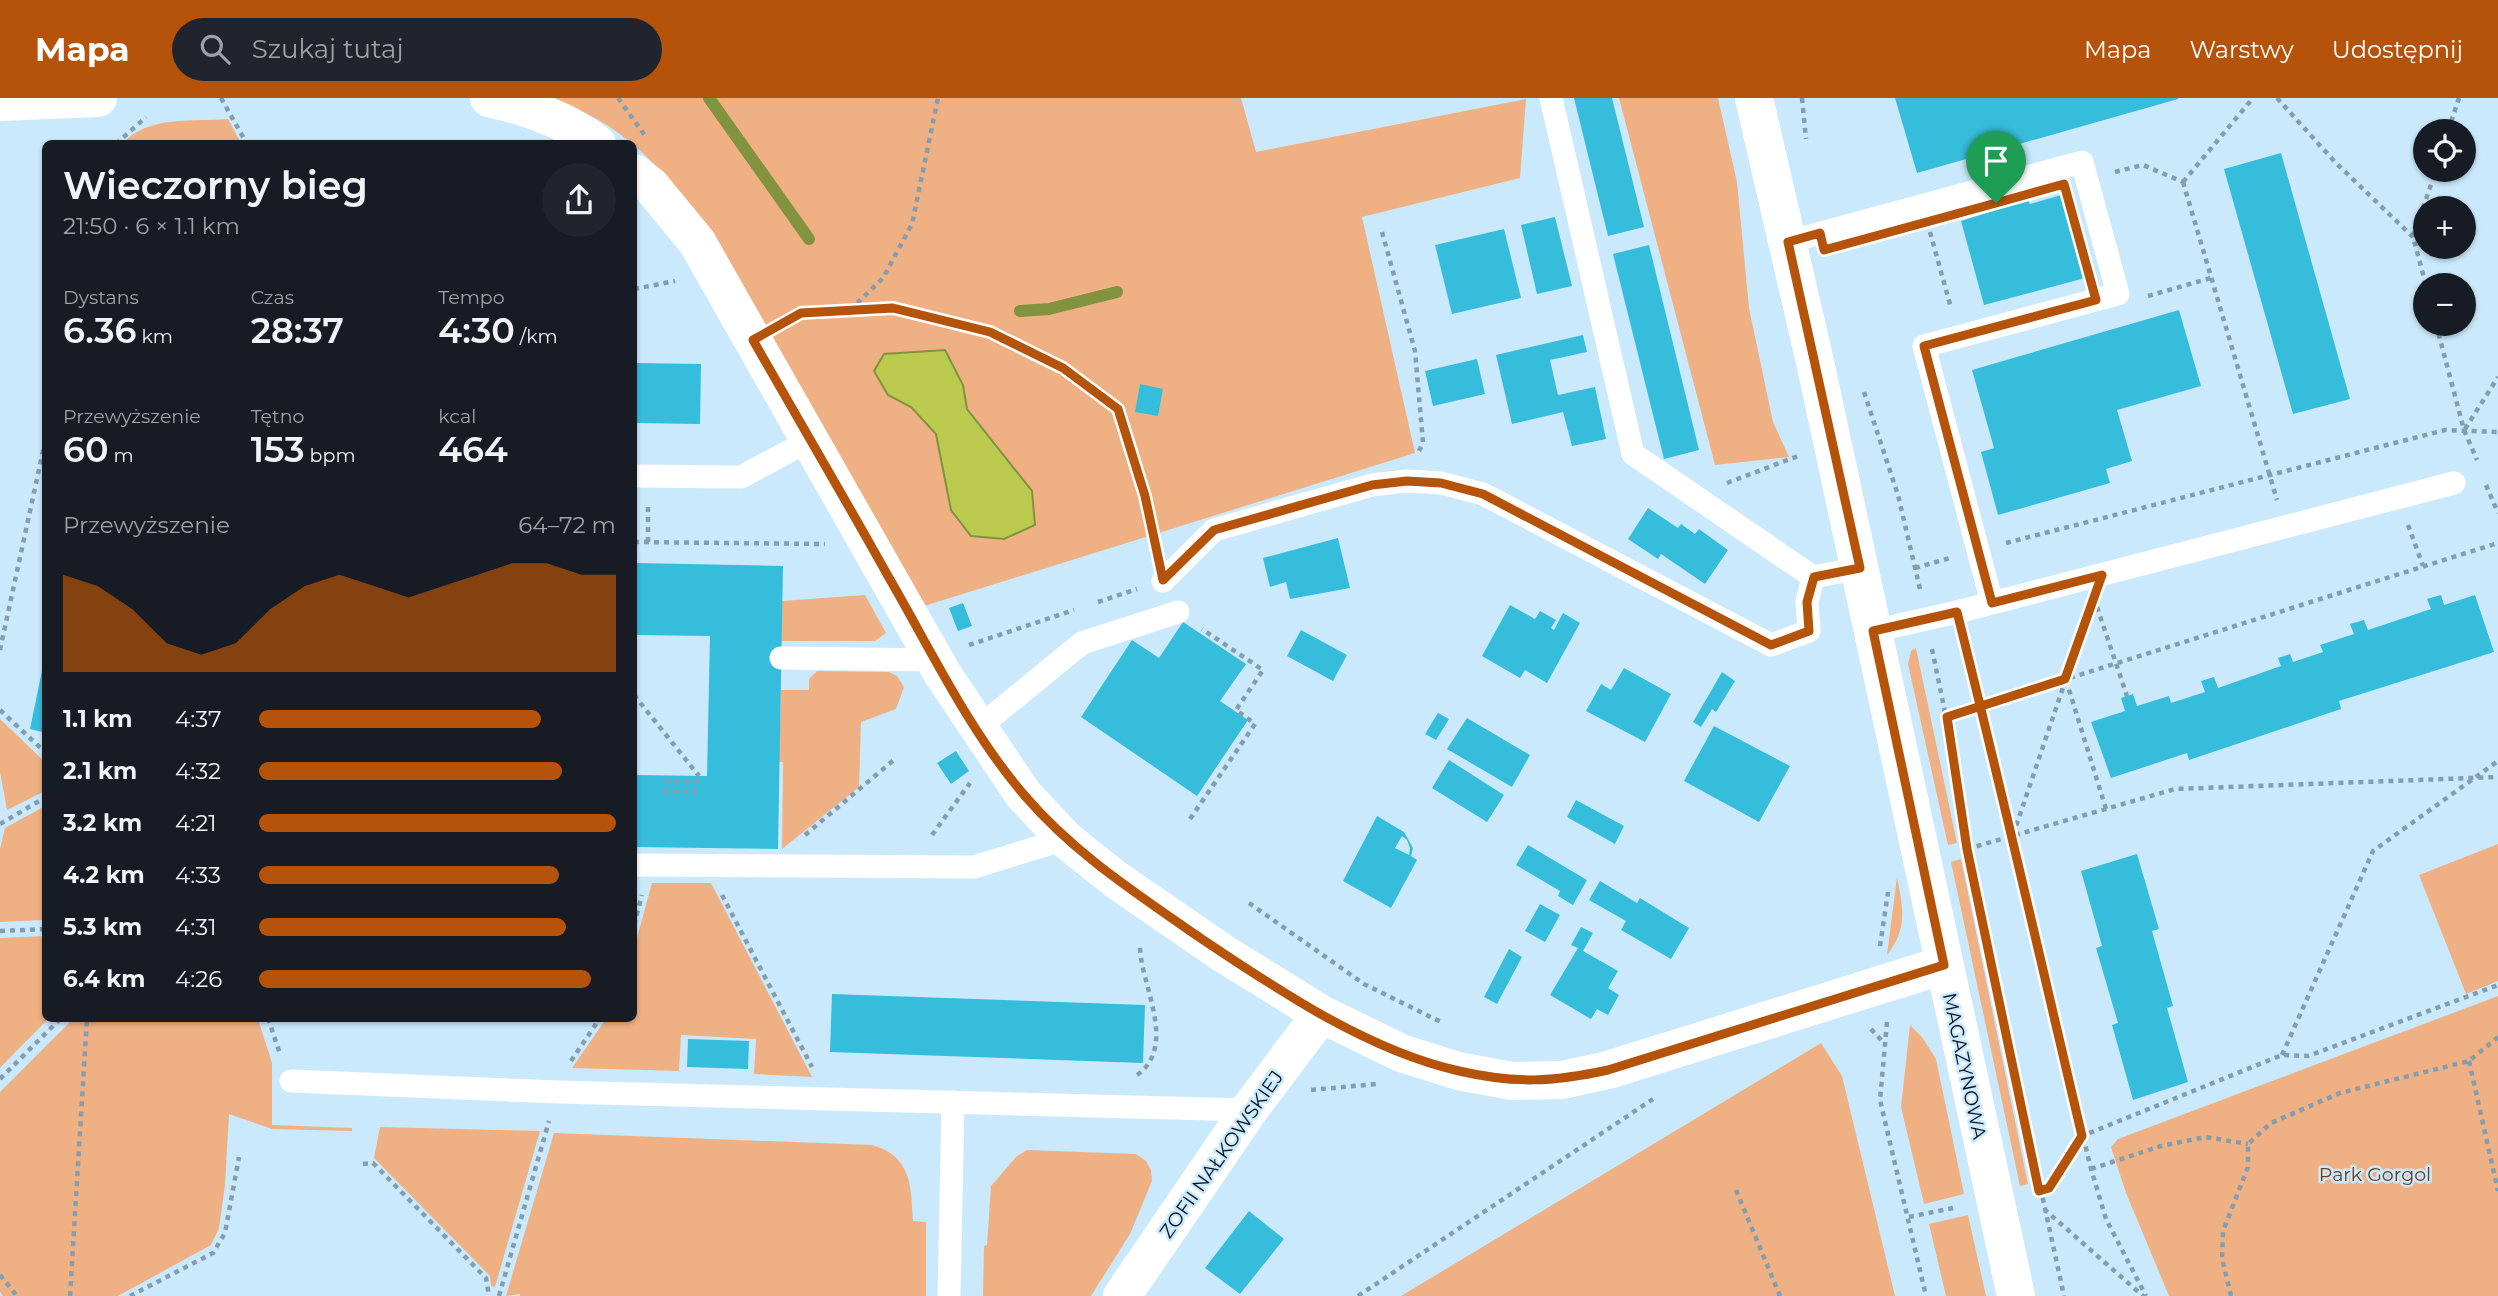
<!DOCTYPE html>
<html lang="pl">
<head>
<meta charset="utf-8">
<style>
  body { margin:0; font-family:Montserrat,sans-serif; background:#20242c; color:#f1f3f6; height:100vh; display:flex; flex-direction:column; font-size:26px; white-space:nowrap }
  * { box-sizing:border-box; margin:0 }
  p { font-size:23px; color:#9ea1a6 }
  .icon { flex:none; width:38px; height:38px; fill:none; stroke:currentColor; stroke-width:2; stroke-linecap:round; stroke-linejoin:round }
  .map { position:relative; flex:1; overflow:hidden }
  .panel { position:absolute; left:42px; top:42px; width:595px; height:882px; display:flex; flex-direction:column; background:#171b24; border-radius:10px; box-shadow:0 2px 5px #0004 }
  .panel>* { flex:none }
  .controls { position:absolute; left:2413px; top:21px; display:grid; gap:14px }
  .controls a { display:grid; place-items:center; width:63px; height:63px; border-radius:50%; background:#171b24; box-shadow:0 2px 5px #0004; font-size:35px }
  .pin { position:absolute; display:grid; place-items:center; width:60px; height:60px; color:#fff; margin:-72px -30px; border-radius:50% 50% 50% 0; rotate:-45deg; box-shadow:0 0 7px #0007 }
  .pin .icon { rotate:45deg }
  .round { display:grid; place-items:center; flex:none; width:74px; height:74px; border-radius:37px; background:#20242c }
  .head { display:flex; align-items:center; justify-content:space-between; height:119px; padding:0 21px }
  h1 { font-size:38px; font-weight:600; line-height:52px }
  .metrics { display:grid; grid-template-columns:repeat(3,1fr); gap:10px; height:119px; padding:7px 21px }
  .metrics div { display:grid; align-content:center }
  .metrics b { font-size:35px; font-weight:600 }
  .metrics small { font-size:19px; font-weight:400 }
  .metrics p { font-size:19px }
  .chart { height:196px; padding:14px 21px }
  .chart p { display:flex; justify-content:space-between }
  .chart svg { width:100%; height:126px; margin-top:7px; fill:#b45309; opacity:.7 }
  ul { padding:0 21px; list-style:none; font-size:23px }
  li { display:grid; grid-template-columns:112px 84px 1fr; align-items:center; height:52px }
  li i { height:18px; border-radius:9px; background:#b45309 }
  header { display:flex; align-items:center; gap:42px; box-sizing:border-box; height:98px; padding:0 35px; background:#b45309; color:#fff }
  header strong { font-size:33px }
  nav { display:flex; gap:38px; margin-inline-start:auto; font-size:24px }
  .search { width:490px; height:63px; background:#20242c; display:flex; align-items:center; gap:18px; box-sizing:border-box; padding:0 24px; border-radius:38px; color:#9ea1a6; font-size:26px }
  .map>svg:first-child { display:block }
  .green { fill:#efb184 }
  .water { fill:#bacb4f; stroke:#829340; stroke-width:2 }
  .lines { fill:none; stroke-linecap:round; stroke-linejoin:round }
  .stream { stroke:#829340; stroke-width:12 }
  .building { fill:#36bddb; fill-rule:evenodd }
  .path { stroke:#859eaf; stroke-width:4.5; stroke-dasharray:5 5; stroke-linecap:butt }
  .lane { stroke:#fff; stroke-width:23 }
  .street { stroke:#fff; stroke-width:38 }
  .secondary { stroke:#fff; stroke-width:38 }
  .route-casing { stroke:#fff; stroke-width:14 }
  .route { stroke:#b45309; stroke-width:9 }
  .labels { text-anchor:middle; stroke-width:5; stroke-linejoin:round; paint-order:stroke }
  .street-label { font-size:19px; fill:#000f1c; stroke:#cbe9fc }
  .park-label { font-size:19px; fill:#694022; stroke:#cbe9fc }
</style>
</head>
<body>
<header>
<strong>Mapa</strong>
<div class="search"><svg class="icon" aria-label="search" viewBox="0 0 24 24"><circle cx="10" cy="10" r="6"/><path d="M15 15l6 6"/></svg>Szukaj tutaj</div>
<nav><a>Mapa</a><a>Warstwy</a><a>Udostępnij</a></nav>
</header>
<div class="map">
<svg width="2498" height="1198" viewBox="0 0 2498 1198">
  <rect width="100%" height="100%" fill="#cbe9fc"/>
  <path class="green" d="M533,0h708l15,54 270,-53 -6,79 -158,39 53,236 -494,154 -216,-384c-30,-39 -70,-85 -114,-107 -17,-9 -39,-12 -58,-18z
    M1619,0h99l19,84 12,126 24,114 16,35 -74,8z
    M228,21l13,24h-118c26,-28 70,-21 105,-24z
    M865,497l21,38 -11,8h-94l1,-40z
    M1916,550l41,195 -9,2 -40,-181 3,-13z
    M817,573l72,1 8,4 7,11 -8,22 -35,13 -2,65 -77,62 1,-87h-4l2,-72h28v-11z
    M0,621l45,43v29l-38,19 -7,-38z
    M45,708v114l-45,2v-73l5,-21z
    M2498,746v137l-32,13 -47,-119z
    M1961,761l67,325 -8,2 -69,-324z
    M1897,779c6,30 11,52 -10,78z
    M652,785h59l101,194 -58,-3 2,-35 -75,-4 -2,36 -107,-3 34,-49 28,-1v-69z
    M45,838l1,82 2,1 -48,49v-130z
    M2498,898v300h-329l-43,-103 -15,-46 7,-8z
    M73,921h185l14,44v62l80,3v3l-80,-2 -43,-15 -4,71 -6,43 -8,17 -93,51h-115l-3,-4v-200z
    M1910,927l12,12 14,22 28,135 -40,10 -23,-97z
    M1821,945l21,33 53,220h-494z
    M380,1029l160,4 -45,156 -4,-1 -1,-10 -116,-118z
    M554,1035l318,12c40,11 39,42 41,76l13,1v74h-406v-2l-14,2z
    M1027,1052l109,4 10,7 5,9 1,11 -22,53 -39,62h-108l1,-50 3,-1 4,-59 25,-29z
    M1968,1117l18,81h-40l-17,-72z"/>
  <path class="water" d="M945,252l18,35 4,24 65,82 3,34 -31,14 -33,-3 -20,-26 -15,-76 -25,-27 -23,-12 -14,-24 10,-17z"/>
  <g class="lines">
    <path class="stream" d="M709,0l100,141
      M1020,213l29,-2 68,-17"/>
  </g>
  <path class="building" d="M1574,0h38l32,129 -36,9z
    M1895,0h283v1l-261,74z
    M2281,55l69,246 -57,15 -69,-245z
    M2061,97l24,83 -101,27 -23,-84 67,-21 2,4z
    M1555,119l17,69 -35,8 -16,-69z
    M1504,131l17,69 -69,16 -17,-69z
    M1649,147l50,205 -35,9 -51,-205z
    M2179,212l22,76 -84,24 15,51 -26,8 4,14 -112,32 -17,-63 13,-4 -22,-78z
    M1583,237l4,17 -37,8 8,35 37,-8 11,52 -34,7 -9,-34 -51,12 -16,-69z
    M1477,261l8,35 -52,12 -8,-35z
    M634,265l67,1 -1,60 -66,-1z
    M1140,286l23,5 -5,27 -23,-4z
    M1648,410l30,20 3,-4 14,10 4,-5 29,21 -23,34 -44,-30 -3,5 -30,-20z
    M1338,440l12,50 -60,11 -4,-17 -16,5 -7,-29z
    M634,465l149,3 -5,283 -144,-2v-72l73,1 3,-140 -76,-1z
    M2441,497l3,10 31,-10 19,57 -155,49 2,8 -152,51 -2,-7 -76,25 -20,-56 34,-11 -4,-13 12,-4 4,12 32,-10 2,7 34,-11 -4,-11 13,-4 4,11 63,-22 -3,-8 12,-4 3,8 30,-10 -3,-7 34,-11 -4,-10 14,-4 4,10 63,-21 -4,-10z
    M963,505l9,23 -14,5 -9,-23z
    M1510,507l25,14 5,-8 16,9 -5,8 3,2 9,-17 17,10 -33,60 -22,-13 -5,8 -38,-22z
    M1183,524l63,42 -26,37 28,19 -51,76 -116,-79 51,-77 27,18z
    M1301,532l46,25 -14,26 -46,-25z
    M44,563h2v72l-16,-4z
    M1624,570l47,26 -26,48 -59,-31 15,-27 10,6z
    M1722,574l13,9 -19,31 -4,-3 -11,18 -8,-5z
    M1438,615l11,6 -13,21 -11,-6z
    M1467,620l63,37 -18,32 -65,-38z
    M1714,628l76,40 -31,56 -75,-41z
    M956,653l13,20 -18,13 -14,-21z
    M1449,662l55,35 -17,27 -55,-34z
    M1576,702l48,26 -9,18 -48,-27z
    M1377,718l27,16 9,16 -2,8 6,4 -26,48 -48,-27zM1402,738l5,4 3,8 -1,7 -14,-7z
    M1528,747l59,35 -14,25 -15,-9 2,-5 -44,-26z
    M2137,756l22,75 -7,2 21,75 -6,2 21,74 -55,18 -21,-75 6,-2 -22,-75 6,-2 -21,-75z
    M1600,783l37,22 3,-5 49,30 -18,31 -50,-29 5,-9 -37,-21z
    M1540,806l20,11 -15,27 -20,-11z
    M1581,829l12,6 -10,18 35,20 -10,17 11,7 -11,20 -11,-6 -6,10 -41,-24 28,-47 -7,-3z
    M1509,851l13,8 -25,47 -13,-7z
    M832,896l313,11 -2,58 -313,-11z
    M688,941l61,2 -1,28 -61,-2z
    M1249,1113l35,28 -44,55 -35,-26z"/>
  <g class="lines">
    <path class="path" d="M221,0l26,46
      M618,0l28,39
      M1802,0l4,41
      M2277,0l58,64 78,75
      M2448,33l11,-33
      M116,46l30,-27
      M2115,74l28,-7 40,17
      M2183,84l94,318
      M2183,84l70,-84
      M1382,134l33,119 8,92 -4,8
      M1930,134l21,76
      M2426,187l-13,-48 23,-67
      M634,191l41,-8
      M2148,198l63,-18
      M850,212l33,-32 29,-54 26,-126
      M784,224l17,-9 92,-5 97,24 73,36 55,41 27,87 10,49
      M2436,226l28,106 13,30
      M1864,294l34,103 22,94
      M2465,331l33,-52
      M1727,385l71,-27
      M2486,387l12,28
      M648,409v35
      M2408,427l15,41
      M634,444l191,2
      M2006,445l439,-113 53,2
      M1915,470l35,-10
      M1098,504l39,-13
      M2097,509l30,89
      M1964,543l127,528 15,50 40,77
      M969,547l105,-35
      M1932,551l14,68 21,132 97,447
      M0,552l46,-213
      M2066,582l40,129
      M634,597l65,81
      M0,612l46,43
      M1946,619l552,-174
      M699,684h-33v10h33
      M1190,721l65,-95 -19,-14 27,-40 -61,-41
      M0,726l46,-27
      M805,737l90,-76
      M932,737l38,-52
      M2013,737l77,-227
      M1967,751l208,-60 323,-12
      M722,797l90,172
      M1249,805l115,81 77,38
      M634,827l8,-30
      M0,833l46,-2
      M1880,848l8,-54
      M268,920l12,36
      M1887,924l-7,78 46,196
      M1871,931l13,14
      M2282,957l91,-204 125,-90
      M571,963l29,-43
      M2469,963l29,130
      M1137,977c42,-30 2,-93 3,-130
      M0,981l61,-61
      M1311,992l65,-6
      M363,1066l10,-1 113,115 3,18
      M2091,1071l70,-23 44,-9 43,7
      M1736,1092l44,106
      M2039,1093l10,-3 33,-52 200,-81 26,1 190,-71
      M2044,1111l99,87
      M1909,1119l49,-10
      M0,1177l17,21
      M70,1198l17,-278
      M130,1198l83,-43 12,-20 14,-76
      M499,1198l50,-175
      M1358,1198l295,-197
      M2231,1198l-9,-38 1,-27 25,-64v-23l23,-21 69,-30 129,-32 29,-24"/>
    <path class="lane" d="M1551,0l82,356 180,123 47,-9
      M1788,144l294,-80 36,132 -194,52 68,257
      M634,378l107,1 69,-37
      M1163,483l51,-51 158,-45 35,-4 34,2 42,11 288,151 38,-14 -2,-29 6,-25
      M1873,533l84,-19 497,-129
      M781,560l154,2
      M977,631l105,-86 96,-31
      M634,767l340,2 91,-28
      M291,983l267,11 691,18
      M949,1198l4,-194"/>
    <path class="street" d="M489,0c38,9 77,21 108,46
      M0,4l98,-4
      M634,75l17,13 46,56 245,431 81,121 42,45 50,40 109,75 97,60 80,39 57,18 54,10 50,-1 46,-10 336,-105
      M1122,1198l127,-186 72,-96"/>
    <path class="secondary" d="M1754,0l61,264 201,934"/>
  </g>
  <g class="lines">
    <defs>
      <path id="route" d="M1996,105l-172,47 -4,-17 -32,9 72,326 -46,9 -7,25 2,29 -38,14 -288,-151 -42,-11 -34,-2 -35,4 -158,45 -51,50 -18,-84 -27,-87 -55,-41 -73,-36 -97,-24 -92,5 -48,27c45,79 91,157 135,236 43,74 81,155 137,220 48,56 108,95 168,137 79,53 172,117 266,138 57,13 94,11 149,-1l336,-105 -71,-334 84,-19c44,175 84,350 125,524l-33,52 -10,3 -72,-342 -20,-132 118,-38 37,-104 -110,28 -68,-257 172,-46 -32,-116 -68,19"/>
    </defs>
    <use href="#route" class="route-casing"/>
    <use href="#route" class="route"/>
  </g>
  <g class="labels">
    <g class="street-label">
      <text transform="translate(1965 968) rotate(78)" y="7">MAGAZYNOWA</text>
      <text transform="translate(1221 1056) rotate(-55)" y="7">ZOFII NAŁKOWSKIEJ</text>
    </g>
    <g class="park-label">
      <text x="2375" y="1083">Park Gorgol</text>
    </g>
  </g>
</svg>
<div class="controls">
<a><svg class="icon" aria-label="locate" viewBox="0 0 24 24"><circle cx="12" cy="12" r="6"/><path d="M12 2v4M12 18v4M2 12h4M18 12h4"/></svg></a>
<a>+</a>
<a>−</a>
</div>
<div class="pin" style="left:1996px;top:105px;background:#1e9e55"><svg class="icon" aria-label="arrive" viewBox="0 0 24 24"><path d="M6 21V4h12l-3 4 3 4H6"/></svg></div>
<section class="panel">
<div class="head"><div><h1>Wieczorny bieg</h1><p>21:50 · 6 × 1.1 km</p></div><a class="round"><svg class="icon" aria-label="share" viewBox="0 0 24 24"><path d="M12 15V3M7 8l5-5 5 5M5 13v7h14v-7"/></svg></a></div>
<div class="metrics">
<div><p>Dystans</p><b>6.36<small> km</small></b></div>
<div><p>Czas</p><b>28:37</b></div>
<div><p>Tempo</p><b>4:30<small> /km</small></b></div>
</div>
<div class="metrics">
<div><p>Przewyższenie</p><b>60<small> m</small></b></div>
<div><p>Tętno</p><b>153<small> bpm</small></b></div>
<div><p>kcal</p><b>464</b></div>
</div>
<div class="chart"><p><span>Przewyższenie</span>64–72 m</p>
<svg viewBox="0 0 160 44" preserveAspectRatio="none"><path d="M0 44V10L10 14L20 22L30 34L40 38L50 34L60 22L70 14L80 10L90 14L100 18L110 14L120 10L130 6L140 6L150 10L160 10V44z"/></svg>
</div>
<ul>
<li><b>1.1 km</b>4:37<i style="width:79%"></i></li>
<li><b>2.1 km</b>4:32<i style="width:85%"></i></li>
<li><b>3.2 km</b>4:21<i style="width:100%"></i></li>
<li><b>4.2 km</b>4:33<i style="width:84%"></i></li>
<li><b>5.3 km</b>4:31<i style="width:86%"></i></li>
<li><b>6.4 km</b>4:26<i style="width:93%"></i></li>
</ul>
</section>
</div>
</body>
</html>
